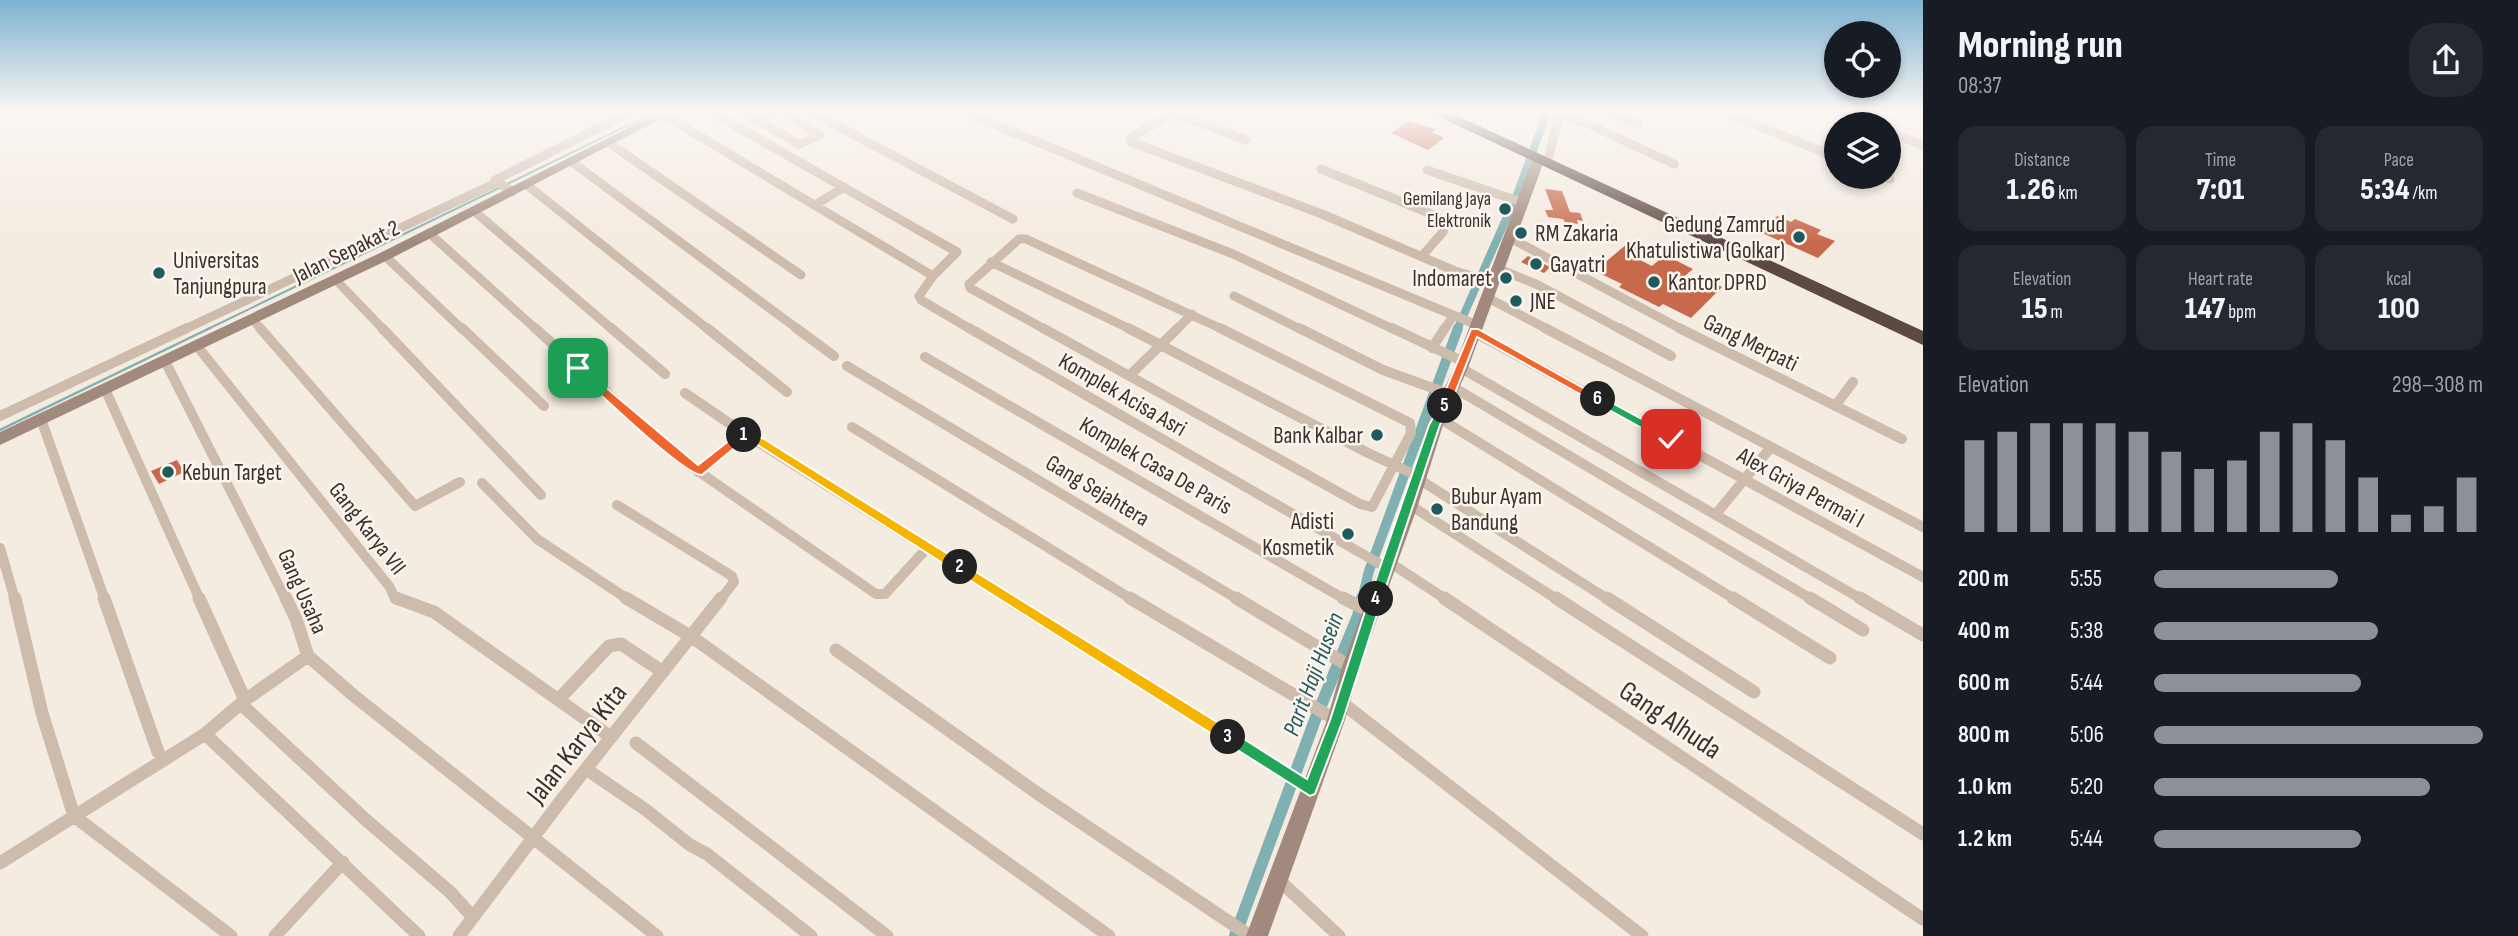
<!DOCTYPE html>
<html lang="en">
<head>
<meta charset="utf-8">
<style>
  body { margin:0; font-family:"Sofia Sans Condensed",sans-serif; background:#242831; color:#f1f3f6; height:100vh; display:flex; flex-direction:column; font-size:26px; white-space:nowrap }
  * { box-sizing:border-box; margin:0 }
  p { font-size:23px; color:#9ea1a6 }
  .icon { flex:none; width:38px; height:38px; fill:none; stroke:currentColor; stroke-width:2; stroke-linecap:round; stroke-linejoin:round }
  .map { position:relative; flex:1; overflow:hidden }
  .details { display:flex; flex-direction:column; background:#171b24; width:595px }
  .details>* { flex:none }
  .buttons { position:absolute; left:1824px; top:21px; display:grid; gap:14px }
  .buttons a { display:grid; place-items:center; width:77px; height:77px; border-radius:50%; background:#171b24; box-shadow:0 4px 10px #0003; font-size:35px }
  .pin { position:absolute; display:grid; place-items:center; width:60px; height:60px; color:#fff; margin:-30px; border-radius:14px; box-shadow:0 4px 10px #0006 }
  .km { position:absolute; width:35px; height:35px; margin:-18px; border-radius:50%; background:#222; color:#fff; font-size:19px; line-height:35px; text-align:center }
  .round { display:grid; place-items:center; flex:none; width:74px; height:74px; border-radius:28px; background:#242831 }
  .overview { display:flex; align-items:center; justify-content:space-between; height:119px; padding:0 35px }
  h1 { font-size:38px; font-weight:800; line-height:52px }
  .figures { display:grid; grid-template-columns:repeat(3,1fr); gap:10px; height:119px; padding:7px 35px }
  .figures div { display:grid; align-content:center; border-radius:18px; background:#242831; text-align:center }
  .figures b { font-size:30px; font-weight:800 }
  .figures small { font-size:19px; font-weight:400 }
  .figures p { font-size:19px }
  .chart { height:196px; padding:14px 35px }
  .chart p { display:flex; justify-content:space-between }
  .chart svg { width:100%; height:126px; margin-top:7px; stroke:#8c9099; stroke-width:6 }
  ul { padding:0 35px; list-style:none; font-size:23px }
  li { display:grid; grid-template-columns:112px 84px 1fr; align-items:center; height:52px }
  li i { height:18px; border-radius:9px; background:#8c9099 }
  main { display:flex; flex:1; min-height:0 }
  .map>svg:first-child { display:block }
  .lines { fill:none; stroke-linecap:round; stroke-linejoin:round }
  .stream-far1 { stroke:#7fb0b2; stroke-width:2 }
  .stream { stroke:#7fb0b2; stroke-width:2.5 }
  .canal-far2 { stroke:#7fb0b2; stroke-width:8 }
  .canal-far1 { stroke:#7fb0b2; stroke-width:10 }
  .canal { stroke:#7fb0b2; stroke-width:12 }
  .building { fill:#c8694b }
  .street-far2 { stroke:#cdbbac; stroke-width:9 }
  .street-far1 { stroke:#cdbbac; stroke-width:10 }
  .street { stroke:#cdbbac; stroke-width:13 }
  .secondary { fill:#a18a7d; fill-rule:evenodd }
  .highway { fill:#5c4a42; fill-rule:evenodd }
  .split-1 { fill:#f0652b; stroke:#fff; stroke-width:2 }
  .split-2 { fill:#f5b400; stroke:#fff; stroke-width:2 }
  .split-3 { fill:#f5b400; stroke:#fff; stroke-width:2 }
  .split-4 { fill:#22a559; stroke:#fff; stroke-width:2 }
  .split-5 { fill:#22a559; stroke:#fff; stroke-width:2 }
  .split-6 { fill:#f0652b; stroke:#fff; stroke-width:2 }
  .split-7 { fill:#22a559; stroke:#fff; stroke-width:2 }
  .poi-dot { fill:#1f5a5e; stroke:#fbf5ee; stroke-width:2.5 }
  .labels { text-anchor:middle; stroke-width:5; stroke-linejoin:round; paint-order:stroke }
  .far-poi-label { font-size:19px; fill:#3b302b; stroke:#fbf5ee; text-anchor:end }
  .poi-label { font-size:23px; fill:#3b302b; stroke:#fbf5ee; text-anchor:start }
  .street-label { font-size:23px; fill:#3b302b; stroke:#fbf5ee }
  .water-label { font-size:24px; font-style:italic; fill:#1f5a5e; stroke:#fbf5ee }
  .near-street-label { font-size:28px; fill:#3b302b; stroke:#fbf5ee }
</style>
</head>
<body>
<main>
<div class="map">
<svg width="1923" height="936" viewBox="0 0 1923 936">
  <rect width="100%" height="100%" fill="#f4ebe1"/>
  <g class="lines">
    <path class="stream-far1" d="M507,184l148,-72
      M206,330l295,-143"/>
    <path class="stream" d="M0,430l210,-102"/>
    <path class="canal-far2" d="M1457,330l61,-138 29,-80"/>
    <path class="canal-far1" d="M1362,600l7,-29 89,-243"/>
    <path class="canal" d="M1235,936l80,-216 43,-104 4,-18"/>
  </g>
  <path class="building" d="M1408,121l28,8 -4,3 12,6 -16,12 -37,-17z
    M1545,189l17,2 8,21 10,1 3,8 -6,-1 1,4 -13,-2 -2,-3 -15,-2 -3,-7h8z
    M1777,216l14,6 4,-3 26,11 -4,4 18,7 -17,17 -58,-26z
    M1628,243l18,9 -8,7 14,7 13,-11 28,14 -13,11 14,7 9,-9 19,9 -31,31 -28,-14 -4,3 -40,-20 3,-3 -27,-13z
    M1528,256l22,11 -6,6 -23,-11z
    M177,460l7,12 -25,12 -8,-13z"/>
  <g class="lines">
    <path class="street-far2" d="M743,112l56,32 21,-9 -36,-23
      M811,112l202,107
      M965,112l512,213
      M1175,112l-45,26 1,4 191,72 133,57 37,11
      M1610,112l28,12
      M1724,112l112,45
      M1837,112l32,12
      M1174,113l72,27
      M715,114l242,138 -24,24 -14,20 2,4 51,30
      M664,115l269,161
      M1559,115l27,8 88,41
      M757,121l16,-9
      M1888,132l35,13
      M609,143l192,132
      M1549,156l11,-44
      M572,162l227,168
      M1321,169l108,44 17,10 -3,9 -21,24
      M1427,170l97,33
      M1884,177l6,2
      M495,180l136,-68
      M527,185l182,145
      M1077,193l156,61 162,76
      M815,205l29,-18
      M474,211l139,119
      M429,233l108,97
      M1510,238l173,92
      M385,256l78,74
      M991,262l141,68
      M1497,268l41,17 84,45
      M336,280l48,50
      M1234,296l68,34
      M1486,297l63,33
      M253,320l9,10
      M183,330l315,-148 14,10
      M1046,330l-76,-42 -1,-4 50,-45h7l198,91
      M1176,330l16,-16
      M1444,330l9,-14"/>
    <path class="street-far1" d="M260,328l155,178 45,-24
      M382,328l159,167
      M462,328l82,78
      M535,328l144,130 197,136h9l43,-47
      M611,328l54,46
      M707,328l80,64
      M796,328l38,28
      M969,328l418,240
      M1043,328l317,176 12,3 39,-74 -1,-10 -190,-95
      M1128,328l240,125 50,23
      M1299,328l84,42 66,24
      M1392,328l72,34
      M1545,328l378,199
      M1619,328l52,28
      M1679,328l223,111
      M1474,332l449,245
      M197,346l192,240 6,12 6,2
      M1432,348l13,-20
      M925,357l421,243
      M165,361l121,239
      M847,366l392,234
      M1461,368l402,232
      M1130,375l48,-47
      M1453,387l360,213
      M105,389l95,211
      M685,393l60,41 264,166
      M1835,406l18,-24
      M0,416l187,-88
      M1439,418l297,182
      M41,419l64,181
      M852,427l281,173
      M698,472l47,-38
      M1417,478l192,122
      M482,483l55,56 92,61
      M617,505l115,71 2,6 -14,18
      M1410,505l148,95
      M1716,514l55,-67
      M0,548l15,52
      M1389,562l58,38"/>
    <path class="street" d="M15,598l27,115 32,103 157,120
      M104,598l54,154
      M199,598l46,102
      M286,598l10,21 12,37 45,39 304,241
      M396,598l38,14 177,125
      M626,598l66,39 417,299
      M1007,598l303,191
      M1130,598l206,122
      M1236,598l115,69
      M1343,598l28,14
      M1444,598l479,321
      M1556,598l367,236
      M1607,598l147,94
      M1733,598l97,60
      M1810,598l53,32
      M1860,598l63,37
      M836,650l201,143 213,143
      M559,699l50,-53 12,-2 42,28
      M1341,702l301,234
      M241,704l125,116 84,72 22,24
      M205,734l214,202
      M636,743l251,193
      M586,769l60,41 44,35 17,9 104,82
      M0,863l205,-129 40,-34 63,-44
      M1280,881l59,55
      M275,936l68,-74
      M459,936l104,-138 158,-200"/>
    <path class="secondary" d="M660,112h14l-284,147 -390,186v-13l380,-179z
      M1538,157l6,4 -76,207 -25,57 -25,80 -58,162 -15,53 -77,216h-22l81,-216 15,-53 60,-162 25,-80 27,-57 78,-207z"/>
    <path class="highway" d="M1429,112h20l474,219v14z"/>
  </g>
  <linearGradient id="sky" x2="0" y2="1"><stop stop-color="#7eb2d2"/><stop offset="0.46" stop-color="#faf6f2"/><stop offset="1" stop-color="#faf6f2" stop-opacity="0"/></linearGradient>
  <rect width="1923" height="243" fill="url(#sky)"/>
  <path class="split-1" d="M578,364l120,101 42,-33 4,-1 6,4 -48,40c-17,2 -109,-88 -128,-105v-5z"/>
  <path class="split-2" d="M744,431l20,8 200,125v7h-9l-199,-127 -17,-9z"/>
  <path class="split-3" d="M960,562l273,170v9h-10l-268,-170v-7z"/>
  <path class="split-4" d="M1376,594l6,5 -39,121 -28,74 -5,2 -87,-55 -2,-4 7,-7 5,2 74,47 23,-59 39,-121z"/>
  <path class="split-5" d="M1445,402l5,4 -10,19 -58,174 -2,4h-9l-2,-4 60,-174 12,-22z"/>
  <path class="split-6" d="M1471,329h7l125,70 -5,4 -4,-1 -117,-65 -27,69 -2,2h-7l-2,-2z"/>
  <path class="split-7" d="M1598,395l77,42v5h-8l-73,-40 -1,-3z"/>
  <g class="poi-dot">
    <circle cx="1505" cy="209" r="7"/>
    <circle cx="1521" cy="233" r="7"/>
    <circle cx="1799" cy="237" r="7"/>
    <circle cx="1536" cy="264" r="7"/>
    <circle cx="159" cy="273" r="7"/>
    <circle cx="1506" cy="278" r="7"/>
    <circle cx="1654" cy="282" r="7"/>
    <circle cx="1516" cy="301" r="7"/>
    <circle cx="1377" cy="435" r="7"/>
    <circle cx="168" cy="472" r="7"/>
    <circle cx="1437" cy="509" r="7"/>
    <circle cx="1348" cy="534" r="7"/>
  </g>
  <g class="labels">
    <g class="far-poi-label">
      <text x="1491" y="205">Gemilang Jaya<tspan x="1491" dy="22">Elektronik</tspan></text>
    </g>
    <g class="poi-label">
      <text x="1785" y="232" text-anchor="end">Gedung Zamrud<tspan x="1785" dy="26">Khatulistiwa (Golkar)</tspan></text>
      <text x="1535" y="241">RM Zakaria</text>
      <text x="173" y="268">Universitas<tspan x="173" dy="26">Tanjungpura</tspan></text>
      <text x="1550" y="272">Gayatri</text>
      <text x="1492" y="286" text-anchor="end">Indomaret</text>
      <text x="1668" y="290">Kantor DPRD</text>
      <text x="1530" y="309">JNE</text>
      <text x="1363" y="443" text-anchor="end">Bank Kalbar</text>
      <text x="182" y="480">Kebun Target</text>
      <text x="1451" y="504">Bubur Ayam<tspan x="1451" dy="26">Bandung</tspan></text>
      <text x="1334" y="529" text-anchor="end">Adisti<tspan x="1334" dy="26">Kosmetik</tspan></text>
    </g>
    <g class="street-label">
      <text transform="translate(346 251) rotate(-26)" y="8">Jalan Sepakat 2</text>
      <text transform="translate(1751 342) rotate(26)" y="8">Gang Merpati</text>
      <text transform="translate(1123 394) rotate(30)" y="8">Komplek Acisa Asri</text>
      <text transform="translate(1156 465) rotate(30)" y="8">Komplek Casa De Paris</text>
      <text transform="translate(1801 487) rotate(29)" y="8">Alex Griya Permai I</text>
      <text transform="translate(1098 490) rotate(31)" y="8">Gang Sejahtera</text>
      <text transform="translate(368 528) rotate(52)" y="8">Gang Karya VII</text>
      <text transform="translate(303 591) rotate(66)" y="8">Gang Usaha</text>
    </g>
    <g class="water-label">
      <text transform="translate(1313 674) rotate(-69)" y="8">Parit Haji Husein</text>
    </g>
    <g class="near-street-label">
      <text transform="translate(1671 719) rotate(34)" y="10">Gang Alhuda</text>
      <text transform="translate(576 743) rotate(-52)" y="10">Jalan Karya Kita</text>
    </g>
  </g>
</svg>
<div class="buttons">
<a><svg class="icon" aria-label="locate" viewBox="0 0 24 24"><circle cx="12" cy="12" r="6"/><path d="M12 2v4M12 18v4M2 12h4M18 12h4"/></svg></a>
<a><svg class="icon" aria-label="layers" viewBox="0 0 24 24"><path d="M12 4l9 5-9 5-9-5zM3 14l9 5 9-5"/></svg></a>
</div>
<div class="pin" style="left:578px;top:368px;background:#1e9e55"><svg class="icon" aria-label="arrive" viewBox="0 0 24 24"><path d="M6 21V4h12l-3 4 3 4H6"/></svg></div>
<div class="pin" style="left:1671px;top:439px;background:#d93025"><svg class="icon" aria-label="check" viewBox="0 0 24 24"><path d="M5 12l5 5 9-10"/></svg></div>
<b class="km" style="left:744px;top:435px">1</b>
<b class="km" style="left:960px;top:567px">2</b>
<b class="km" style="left:1228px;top:737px">3</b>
<b class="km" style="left:1376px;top:599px">4</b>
<b class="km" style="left:1445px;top:406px">5</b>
<b class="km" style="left:1598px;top:399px">6</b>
</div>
<section class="details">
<div class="overview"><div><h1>Morning run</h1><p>08:37</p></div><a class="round"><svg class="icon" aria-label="share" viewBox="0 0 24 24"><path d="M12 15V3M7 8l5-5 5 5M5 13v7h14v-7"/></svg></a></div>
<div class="figures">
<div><p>Distance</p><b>1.26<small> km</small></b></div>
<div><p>Time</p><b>7:01</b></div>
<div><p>Pace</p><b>5:34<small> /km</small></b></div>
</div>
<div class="figures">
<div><p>Elevation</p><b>15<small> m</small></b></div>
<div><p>Heart rate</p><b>147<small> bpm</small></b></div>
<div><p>kcal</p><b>100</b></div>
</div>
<div class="chart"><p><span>Elevation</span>298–308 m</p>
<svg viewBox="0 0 160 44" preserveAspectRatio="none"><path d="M5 44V12M15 44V9M25 44V6M35 44V6M45 44V6M55 44V9M65 44V16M75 44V22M85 44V19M95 44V9M105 44V6M115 44V12M125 44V25M135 44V38M145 44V35M155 44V25"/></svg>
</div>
<ul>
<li><b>200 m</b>5:55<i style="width:56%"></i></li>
<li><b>400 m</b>5:38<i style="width:68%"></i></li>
<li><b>600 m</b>5:44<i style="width:63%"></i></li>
<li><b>800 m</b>5:06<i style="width:100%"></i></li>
<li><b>1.0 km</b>5:20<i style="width:84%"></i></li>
<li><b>1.2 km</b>5:44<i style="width:63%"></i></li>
</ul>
</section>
</main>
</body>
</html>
